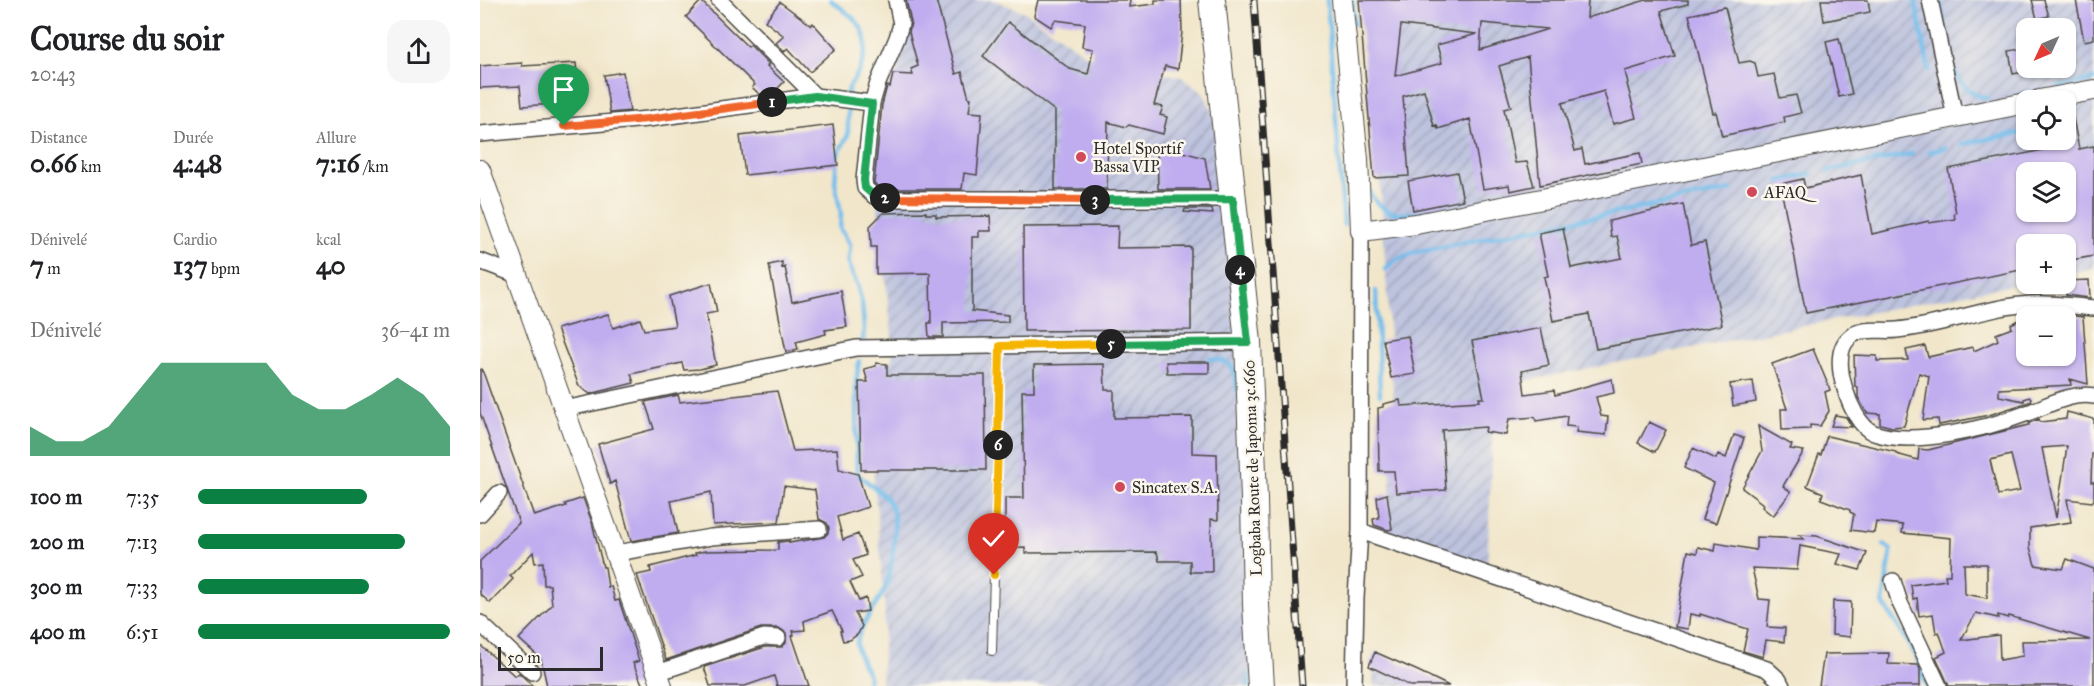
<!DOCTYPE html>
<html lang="fr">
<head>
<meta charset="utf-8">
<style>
  body { margin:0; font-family:"IM FELL Great Primer",serif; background:#f6f6f6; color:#202124; height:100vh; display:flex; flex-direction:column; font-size:22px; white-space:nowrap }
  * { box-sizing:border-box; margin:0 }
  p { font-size:20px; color:#757577 }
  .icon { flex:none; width:33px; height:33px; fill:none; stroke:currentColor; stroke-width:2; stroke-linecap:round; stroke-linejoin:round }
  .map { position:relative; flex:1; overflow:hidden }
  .sheet { display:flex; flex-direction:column; background:#fff; width:480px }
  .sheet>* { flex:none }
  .needle { width:39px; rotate:226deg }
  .tools { position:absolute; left:1536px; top:18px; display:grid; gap:12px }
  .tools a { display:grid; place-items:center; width:60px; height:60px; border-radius:12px; background:#fff; box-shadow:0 2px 4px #0004; font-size:30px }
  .scale { position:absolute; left:18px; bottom:15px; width:105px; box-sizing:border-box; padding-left:6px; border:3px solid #2b2b2b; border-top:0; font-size:16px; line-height:21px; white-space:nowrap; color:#2b2b2b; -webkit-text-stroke:4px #fbf7ec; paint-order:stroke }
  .pin { position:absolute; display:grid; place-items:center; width:51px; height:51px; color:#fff; margin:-62px -26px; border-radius:50% 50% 50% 0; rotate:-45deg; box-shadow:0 0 6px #0007 }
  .pin .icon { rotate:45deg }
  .km { position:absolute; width:30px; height:30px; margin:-15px; border-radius:50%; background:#222; color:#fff; font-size:16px; line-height:30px; text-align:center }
  .round { display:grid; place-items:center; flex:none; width:63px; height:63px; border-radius:18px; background:#f6f6f6 }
  .overview { display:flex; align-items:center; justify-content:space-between; height:102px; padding:0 30px }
  h1 { font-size:33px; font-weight:800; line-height:45px }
  .stats { display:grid; grid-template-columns:repeat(3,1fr); gap:9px; height:102px; padding:6px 30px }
  .stats div { display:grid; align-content:center }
  .stats b { font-size:26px; font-weight:800 }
  .stats small { font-size:16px; font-weight:400 }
  .stats p { font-size:16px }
  .chart { height:168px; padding:12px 30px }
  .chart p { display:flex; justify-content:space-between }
  .chart svg { width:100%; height:108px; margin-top:6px; fill:#0b8043; opacity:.7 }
  ul { padding:0 30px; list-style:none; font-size:20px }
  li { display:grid; grid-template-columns:96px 72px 1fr; align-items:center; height:45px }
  li i { height:15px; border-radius:8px; background:#0b8043 }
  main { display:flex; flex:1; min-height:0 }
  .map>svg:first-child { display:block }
  .industrial { fill:url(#industrial-furrows); fill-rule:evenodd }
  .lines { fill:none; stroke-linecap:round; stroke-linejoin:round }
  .stream { stroke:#72bdec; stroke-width:4.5 }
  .building { fill:#c0adef; fill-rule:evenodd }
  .service-casing { stroke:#494743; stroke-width:10 }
  .minor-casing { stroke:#494743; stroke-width:18 }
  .tertiary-casing { stroke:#494743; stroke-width:22 }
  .primary-casing { stroke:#494743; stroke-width:28 }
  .service { stroke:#fff; stroke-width:8 }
  .minor { stroke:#fff; stroke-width:15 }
  .tertiary { stroke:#fff; stroke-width:20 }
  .primary { stroke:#fff; stroke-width:26 }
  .rail-casing { stroke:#2b2b2b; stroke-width:7 }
  .rail { stroke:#fbf7ec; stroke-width:4.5; stroke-dasharray:14; stroke-linecap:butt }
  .split-1-casing { stroke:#fff; stroke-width:12 }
  .split-2-casing { stroke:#fff; stroke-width:12 }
  .split-3-casing { stroke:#fff; stroke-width:12 }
  .split-4-casing { stroke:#fff; stroke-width:12 }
  .split-5-casing { stroke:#fff; stroke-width:12 }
  .split-6-casing { stroke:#fff; stroke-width:12 }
  .split-7-casing { stroke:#fff; stroke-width:12 }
  .split-1 { stroke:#f0652b; stroke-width:8 }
  .split-2 { stroke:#22a559; stroke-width:8 }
  .split-3 { stroke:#f0652b; stroke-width:8 }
  .split-4 { stroke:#22a559; stroke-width:8 }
  .split-5 { stroke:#22a559; stroke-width:8 }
  .split-6 { stroke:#f5b400; stroke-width:8 }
  .split-7 { stroke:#f5b400; stroke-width:8 }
  .poi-dot { fill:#d1495b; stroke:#fbf7ec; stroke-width:2 }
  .labels { text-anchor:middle; stroke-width:5; stroke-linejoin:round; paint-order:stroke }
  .poi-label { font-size:16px; fill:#2b2b2b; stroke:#fbf7ec; text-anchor:start }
  .street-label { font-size:16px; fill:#2b2b2b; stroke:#fbf7ec }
</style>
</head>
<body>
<main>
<section class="sheet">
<div class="overview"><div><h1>Course du soir</h1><p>20:43</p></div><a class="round"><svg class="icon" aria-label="share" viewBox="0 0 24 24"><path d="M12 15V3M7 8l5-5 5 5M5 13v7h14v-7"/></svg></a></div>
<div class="stats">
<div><p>Distance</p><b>0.66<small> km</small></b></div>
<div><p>Durée</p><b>4:48</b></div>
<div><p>Allure</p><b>7:16<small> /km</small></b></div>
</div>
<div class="stats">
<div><p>Dénivelé</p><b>7<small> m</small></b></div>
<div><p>Cardio</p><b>137<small> bpm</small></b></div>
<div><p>kcal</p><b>40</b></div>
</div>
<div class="chart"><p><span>Dénivelé</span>36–41 m</p>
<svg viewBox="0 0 160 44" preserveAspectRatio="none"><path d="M0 44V32L10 38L20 38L30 32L40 19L50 6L60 6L70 6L80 6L90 6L100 19L110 25L120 25L130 19L140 12L150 19L160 32V44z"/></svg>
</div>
<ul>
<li><b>100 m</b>7:35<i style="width:67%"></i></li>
<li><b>200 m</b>7:13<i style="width:82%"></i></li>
<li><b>300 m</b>7:33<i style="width:68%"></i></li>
<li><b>400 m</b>6:51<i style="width:100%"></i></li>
</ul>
</section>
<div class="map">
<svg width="1614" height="686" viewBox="0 0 1614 686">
  <defs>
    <pattern id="industrial-furrows" width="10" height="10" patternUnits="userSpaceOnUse" patternTransform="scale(1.5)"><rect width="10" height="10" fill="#bdc3de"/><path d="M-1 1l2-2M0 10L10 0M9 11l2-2" fill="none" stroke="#9a9fb4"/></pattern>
  </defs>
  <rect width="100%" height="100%" fill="#fbf7ec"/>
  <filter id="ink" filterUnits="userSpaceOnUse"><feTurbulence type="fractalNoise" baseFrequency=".0167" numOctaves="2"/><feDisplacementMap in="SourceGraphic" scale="12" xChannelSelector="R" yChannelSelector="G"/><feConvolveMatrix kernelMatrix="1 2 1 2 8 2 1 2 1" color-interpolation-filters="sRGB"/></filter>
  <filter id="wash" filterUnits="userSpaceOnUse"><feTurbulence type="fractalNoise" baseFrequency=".008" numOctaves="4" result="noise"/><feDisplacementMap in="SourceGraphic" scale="24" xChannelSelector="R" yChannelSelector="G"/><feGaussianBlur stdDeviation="1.35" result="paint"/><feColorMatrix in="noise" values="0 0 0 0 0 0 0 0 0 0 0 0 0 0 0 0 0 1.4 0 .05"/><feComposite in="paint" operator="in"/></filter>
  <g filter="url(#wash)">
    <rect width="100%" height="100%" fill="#f1e6ca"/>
    <path class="industrial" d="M453,0h60l32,12 64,45 93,20 21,15 12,24 22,214 15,356h-371l4,-76 -11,-130 -2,-115 20,-4 1,-15 -16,-146 10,-93 29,-104z
      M889,0h725v269l-28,5v-30h-40v38l-532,105 -7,191 -99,-43 6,-129zM1546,28h40v40h-40zM1546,100h40v40h-40zM1546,172h40v40h-40z
      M892,664l51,22h-49z"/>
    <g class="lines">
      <path class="stream" d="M351,0c4,5 10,7 15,12 22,16 24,34 13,59 -4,8 -12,16 -12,25
        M847,0l17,225
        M872,0l2,24
        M1435,0l14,70
        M1460,0c6,32 7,94 48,98
        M1579,87l35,-8
        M1541,95l18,-4
        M368,109v26l-11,21 -2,26 6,32 -1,14 10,17 -2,15 3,11 6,13 5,19 2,24 -1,17
        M1482,144l64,-12
        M1449,152l16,-4
        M1347,171l85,-17
        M1299,181l32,-7
        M887,186c15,39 48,28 80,22
        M905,269l10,-9 21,-8 315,-62
        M896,291l4,104
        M729,359c24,1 26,9 28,31
        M379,361l-3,22 1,91c11,9 24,17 32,28 11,16 3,74 -6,90 -8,16 -22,31 -26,49 -2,11 8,26 12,35l-2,10
        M1404,545l7,5v3l-8,50 33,52 11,31
        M1427,595l1,11
        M768,674v12"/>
    </g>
    <g id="blocks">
      <path class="building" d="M426,0h30l20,74 6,-2 7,26h2l-2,14 13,1 -5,62 -13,-2 -2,16h-64l-19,-2 -5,-4 8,-78 5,-19 3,1 3,-13 20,1 -2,-6 7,-3 -9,-34 2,-10z
        M558,0h92l-1,7 26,-3v-4h26l1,32 -4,37 -13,-3 -11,39 9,2 -3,8 7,2 -4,17 -34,-9 -3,2 -18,-5 -1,67h-52v-78l-72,-55 25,-34 62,47 18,5 5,-25 -11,-2 3,-23 -30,-4 -4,7 -17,-11z
        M879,0h229l-1,18 59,-18h42v4l-27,7 14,45 -50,15 3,12 -1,1 9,34 -23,6 -9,-33 -42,12 13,48 7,-2 3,15 55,-11 2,11 -102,21 -12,-128 -29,9 12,41 -7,2 11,54 12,-1 7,24 -24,5 -1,-6 -26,4 -13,-70 -32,10 -1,-4 -3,1 -10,-36 -21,6 6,80 -35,2zM1002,23l66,6 -68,21zM921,25l76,9 -40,11 5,18 -47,13z
        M1341,0h47l2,12 -46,9z
        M1552,0h12l5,16 -12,3z
        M1596,0h18v39l-10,2z
        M221,1l47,46 2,-2 19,19 -2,2 17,16 -10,10 -15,2 -7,-7 3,-2 -69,-68z
        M300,2l31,23 2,-2 23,26 -26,23 -22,-24 -4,3 -8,-8 8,-7 -19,-15z
        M1245,7l14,56 11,-2 5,2 3,14 16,-3 6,24 16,-3 5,18 -17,4 1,5 -63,14 -6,-24 -3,1 -24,-98z
        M1359,39l13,55 -13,3 -13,-55z
        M1541,49l4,23 -12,2 -4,-23z
        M42,63v3l54,-3 2,27h-6l1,13 -51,3 -2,-20 -40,2v-22z
        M143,72l7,39 -20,2 -6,-38z
        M1591,108l8,41 15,-3v110l-28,5v-17h-40v25l-220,44 -26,-129 23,-5 2,9 56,-13 11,59 57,-13v2l26,-4 -1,-6h2l-8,-44 110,-22 -1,-7h9v-31zM1546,172h40v40h-40z
        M353,125l5,40 -93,10 -5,-39z
        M677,145l48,13 5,31h-52z
        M977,172l6,28 -50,10 -5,-29z
        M1203,204l8,41 14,-3 17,83 -126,24 -7,-35 -36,7 -9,-44 4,-1 -9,-43 24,-5 8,40 51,-10 -5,-22 -6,1 -2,-16z
        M705,209h27l1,5 -29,-2z
        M446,212v2h10v3l54,-1 1,15h-12v6h-7v74l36,4v7l-65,1v14h-14l-1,-14h3l-1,-50 -54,1v-27h-5l-1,-21 13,-13z
        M638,226l-1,22 74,-1v83l-167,1 -1,-104z
        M302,262v6l3,-1 7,35 49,-11 6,36 -22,3 1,4 -30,8 2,7 -12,3 -17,-87z
        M1609,280l1,18 -24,-3v-14z
        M231,283l6,29 -11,2 10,51 -16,4 -16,1 -2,-7 -51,11 3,9 -44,11 -11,-8 -22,-57 51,-15 5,14 27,-9 4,11 31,-4 -6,-30z
        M1587,315l16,2 5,67 -18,-5 1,6 -72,4v7l25,5v-2l6,-2 2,4 -43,14 -50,10 -1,-6 -15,1 6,-44 -10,-3 -15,53 -12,1 -12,-3v-10l-13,-1 -9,-16v-10h-3l-1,-32 23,1v5l31,-1 -2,-10 19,-4 3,11 45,-10 1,4 24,-11 -2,-6 16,-6 -1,-4 15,-7v39h40v-34h2z
        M1061,328l8,37 -27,6 3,23 29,-4 1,5 57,-16 2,14 -18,4 5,19 7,1 -2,18 -30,-3 1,-5 -11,-1 1,-10 -31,5 -1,-4 -26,2 -3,16 -21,-3 1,-5 -44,3 4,60 -50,3 -2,-22h-15l-1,-63 5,-1v-3l17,-4 1,6 79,-5 -1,-3h5l-12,-57z
        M928,336l7,38 -24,4 -8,-38z
        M1333,349l16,38 1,3 -5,2 4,19 -9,15 -10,-1v4l-28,1 -1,-21h6l-15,-45z
        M686,362h43v11h-42z
        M396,363l11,1v11h98l1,95h-125l-2,-88h9l-4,-13 12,-3z
        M624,364l1,26h9v28l78,-1v36l25,1 1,66 -7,-1 1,53h-22v-11h-31l-2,-9 -132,1v-6l-20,1v-50h19l-2,-107h12v-26z
        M2,369l52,147 32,-10 -1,-2 18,-6 9,24 11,45h2l3,20 3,-1 4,15 4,-1 20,61 -6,2 10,23h-96l-6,-27 -22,-20 33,-34 -2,-20h-6l-1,-23 -8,1 -2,-11 -23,24 3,3 -23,24 -10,-9v-33l39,-38 -39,-110v-43z
        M1273,381l3,21 -23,4 -3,-22z
        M297,391l16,60 44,-2 2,20 19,5 10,33 -31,10 6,23 15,-6 8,21 -13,5 9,17 -12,5 9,19 7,-3 2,13 -13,2 7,13 -4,8 -8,6 -7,1 -3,-10h2l-10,-20 -28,10 1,9 -12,1 1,4 -2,1 17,50h-32l-3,-10 -29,10h-35l-6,-19 61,-20h17l4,-4v-10l-7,-5h-18l-95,32 -29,-85 14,-3 -1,-5 46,-12 -1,-2 10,-2 73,-1v-8l11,-1v2l35,-6 4,-4 1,-5 -2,-5 -8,-4 -4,-29 -31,-4 -5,36 -66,3 -2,-33 -40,9 7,32 -47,8 -16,-60 -5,3 -12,-40 56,-15 -9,-27 33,-7 2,7z
        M1587,412l27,7v35h-2l-1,28h3v18l-2,2 -25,-3 4,23 -41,6v19l5,18 28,4 4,-10 27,10v117h-145l-13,-29 10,-5 -7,-20 -3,1 -3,-19 -14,2 -2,-18 -4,1 -2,-14 35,-5 -1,-5h5l1,-37 -49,-5 1,-8 -27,-3 -2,11 -23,-3 3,-16 -4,-2v-2l-29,-11 2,-6 -16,-7 12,-32 2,1 6,-19 69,16v2l22,6 1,-11 9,1 101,-25v-2l10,-4 1,3 26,-3zM1587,446l-5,34 -6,38 -14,-70zM1531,455l9,36 -22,4 -8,-35zM1484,564h23v34l-22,-4zM1496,613l22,5v-3l10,3 1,-2 81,24 -68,1 1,15 -23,4 -1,-25 -38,5z
        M1355,415l11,2 6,10 -21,-1z
        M1169,422l17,8 -11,22 -17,-9z
        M1278,426l34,19 -2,4 14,2 -21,35 8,6 -18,24 -11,-9 1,-3 -21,-16 20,-37z
        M1254,435l10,3 -28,85 -14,-4 12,-36 -30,-15 9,-20 23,11 2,-5 8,4z
        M907,494l5,35 -4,1 -14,-5 -1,-6 6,-1 -2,-21z
        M1319,535l18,1 50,17 -7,17 -23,-6 4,-10 -41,-8 -3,24 -45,-2 7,31 11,1 -3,27 18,1 -1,14 -18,-2 -3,17 -20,-6 5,-22 -48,-15v2l-10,-2 -2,15 -13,-2 13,-76 9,2 1,-6 17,4 1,-8 40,7v-13l48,2z
        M1353,601l18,1 -1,35 -18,-2z
        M0,645l35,31 4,-3 14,13h-53z
        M895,652l43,19 31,15h-39l-41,-20z
        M1409,653l-1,11 30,1 2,4v17h-101l5,-32z"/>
    </g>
  </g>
  <g filter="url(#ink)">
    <use href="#blocks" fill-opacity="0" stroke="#494743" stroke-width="1.5"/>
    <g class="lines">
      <defs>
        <path id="service" d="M512,651l8,-305"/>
        <path id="minor" d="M239,0l96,96
          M416,0l5,24 -4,14 -19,45 -6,20 -8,77 1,8 9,8 13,3h346
          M1450,0l25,117
          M0,134l168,-15 167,-23 57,7
          M0,261l37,14
          M1614,308c-21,-2 -43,-5 -63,-4 -46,3 -89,22 -134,26 -15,2 -36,-4 -48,8 -13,12 -9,36 -4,51 4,14 14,38 29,44 39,14 114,-5 151,-19 22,-8 45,-22 69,-18
          M84,409l292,-61 392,-6
          M0,514l19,-21
          M880,531l407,138 12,11 3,6
          M136,553l95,-16 108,-8
          M1413,581l7,22 39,83
          M0,623l52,49
          M177,673l107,-36 14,1
          M874,686l2,-88 4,-67 1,-300"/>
        <path id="tertiary" d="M862,0l16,159 3,72 55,-7 610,-121
          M1559,100l55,-10
          M0,170l182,516"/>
        <path id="primary" d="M732,0l36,342 6,157 2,106 5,81"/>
      </defs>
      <use href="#service" class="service-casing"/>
      <use href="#minor" class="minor-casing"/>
      <use href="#tertiary" class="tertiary-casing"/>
      <use href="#primary" class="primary-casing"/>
      <use href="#service" class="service"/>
      <use href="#minor" class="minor"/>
      <use href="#tertiary" class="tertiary"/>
      <use href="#primary" class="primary"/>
      <defs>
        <path id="rail" d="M774,0l48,686"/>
      </defs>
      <use href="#rail" class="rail-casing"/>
      <use href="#rail" class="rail"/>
    </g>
  </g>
  <g class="lines" filter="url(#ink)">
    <defs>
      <path id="split-1" d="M84,126l84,-7 124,-17"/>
      <path id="split-2" d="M292,102l43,-6 57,8 -8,76 1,8 9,8 11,2"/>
      <path id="split-3" d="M405,198l210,2"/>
      <path id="split-4" d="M615,200l138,-1 7,71"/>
      <path id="split-5" d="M631,344l137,-2 -8,-72"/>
      <path id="split-6" d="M518,445l2,-99 111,-2"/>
      <path id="split-7" d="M514,575l4,-130"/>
    </defs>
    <use href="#split-1" class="split-1-casing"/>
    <use href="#split-2" class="split-2-casing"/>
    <use href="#split-3" class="split-3-casing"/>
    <use href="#split-4" class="split-4-casing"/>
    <use href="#split-5" class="split-5-casing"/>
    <use href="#split-6" class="split-6-casing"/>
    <use href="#split-7" class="split-7-casing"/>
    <use href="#split-1" class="split-1"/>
    <use href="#split-2" class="split-2"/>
    <use href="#split-3" class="split-3"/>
    <use href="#split-4" class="split-4"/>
    <use href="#split-5" class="split-5"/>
    <use href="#split-6" class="split-6"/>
    <use href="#split-7" class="split-7"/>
  </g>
  <g class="poi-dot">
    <circle cx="601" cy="157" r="6"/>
    <circle cx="1272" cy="192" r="6"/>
    <circle cx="640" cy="487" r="6"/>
  </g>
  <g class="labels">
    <g class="poi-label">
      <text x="613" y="154">Hotel Sportif<tspan x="613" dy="18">Bassa VIP</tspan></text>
      <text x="1284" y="198">AFAQ</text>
      <text x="652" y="493">Sincatex S.A.</text>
    </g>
    <g class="street-label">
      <text transform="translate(772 468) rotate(-92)" y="6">Logbaba Route de Japoma 3c.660</text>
    </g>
  </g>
</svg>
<div class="tools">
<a><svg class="needle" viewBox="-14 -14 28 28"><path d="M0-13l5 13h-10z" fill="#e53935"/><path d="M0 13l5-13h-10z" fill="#757577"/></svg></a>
<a><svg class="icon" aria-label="locate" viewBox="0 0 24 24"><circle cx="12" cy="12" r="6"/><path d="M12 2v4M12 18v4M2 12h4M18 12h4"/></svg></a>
<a><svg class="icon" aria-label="layers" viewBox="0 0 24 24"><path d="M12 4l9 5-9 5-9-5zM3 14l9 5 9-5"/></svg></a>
<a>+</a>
<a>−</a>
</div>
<div class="scale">50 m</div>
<div class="pin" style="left:84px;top:126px;background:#1e9e55"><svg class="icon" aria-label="arrive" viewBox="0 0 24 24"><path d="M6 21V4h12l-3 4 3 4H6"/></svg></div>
<div class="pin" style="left:514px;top:575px;background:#d93025"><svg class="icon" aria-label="check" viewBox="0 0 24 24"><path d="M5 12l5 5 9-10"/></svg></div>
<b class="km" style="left:292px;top:102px">1</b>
<b class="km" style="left:405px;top:198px">2</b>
<b class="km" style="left:615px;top:200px">3</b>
<b class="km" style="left:760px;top:270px">4</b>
<b class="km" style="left:631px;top:344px">5</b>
<b class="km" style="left:518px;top:445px">6</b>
</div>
</main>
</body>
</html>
